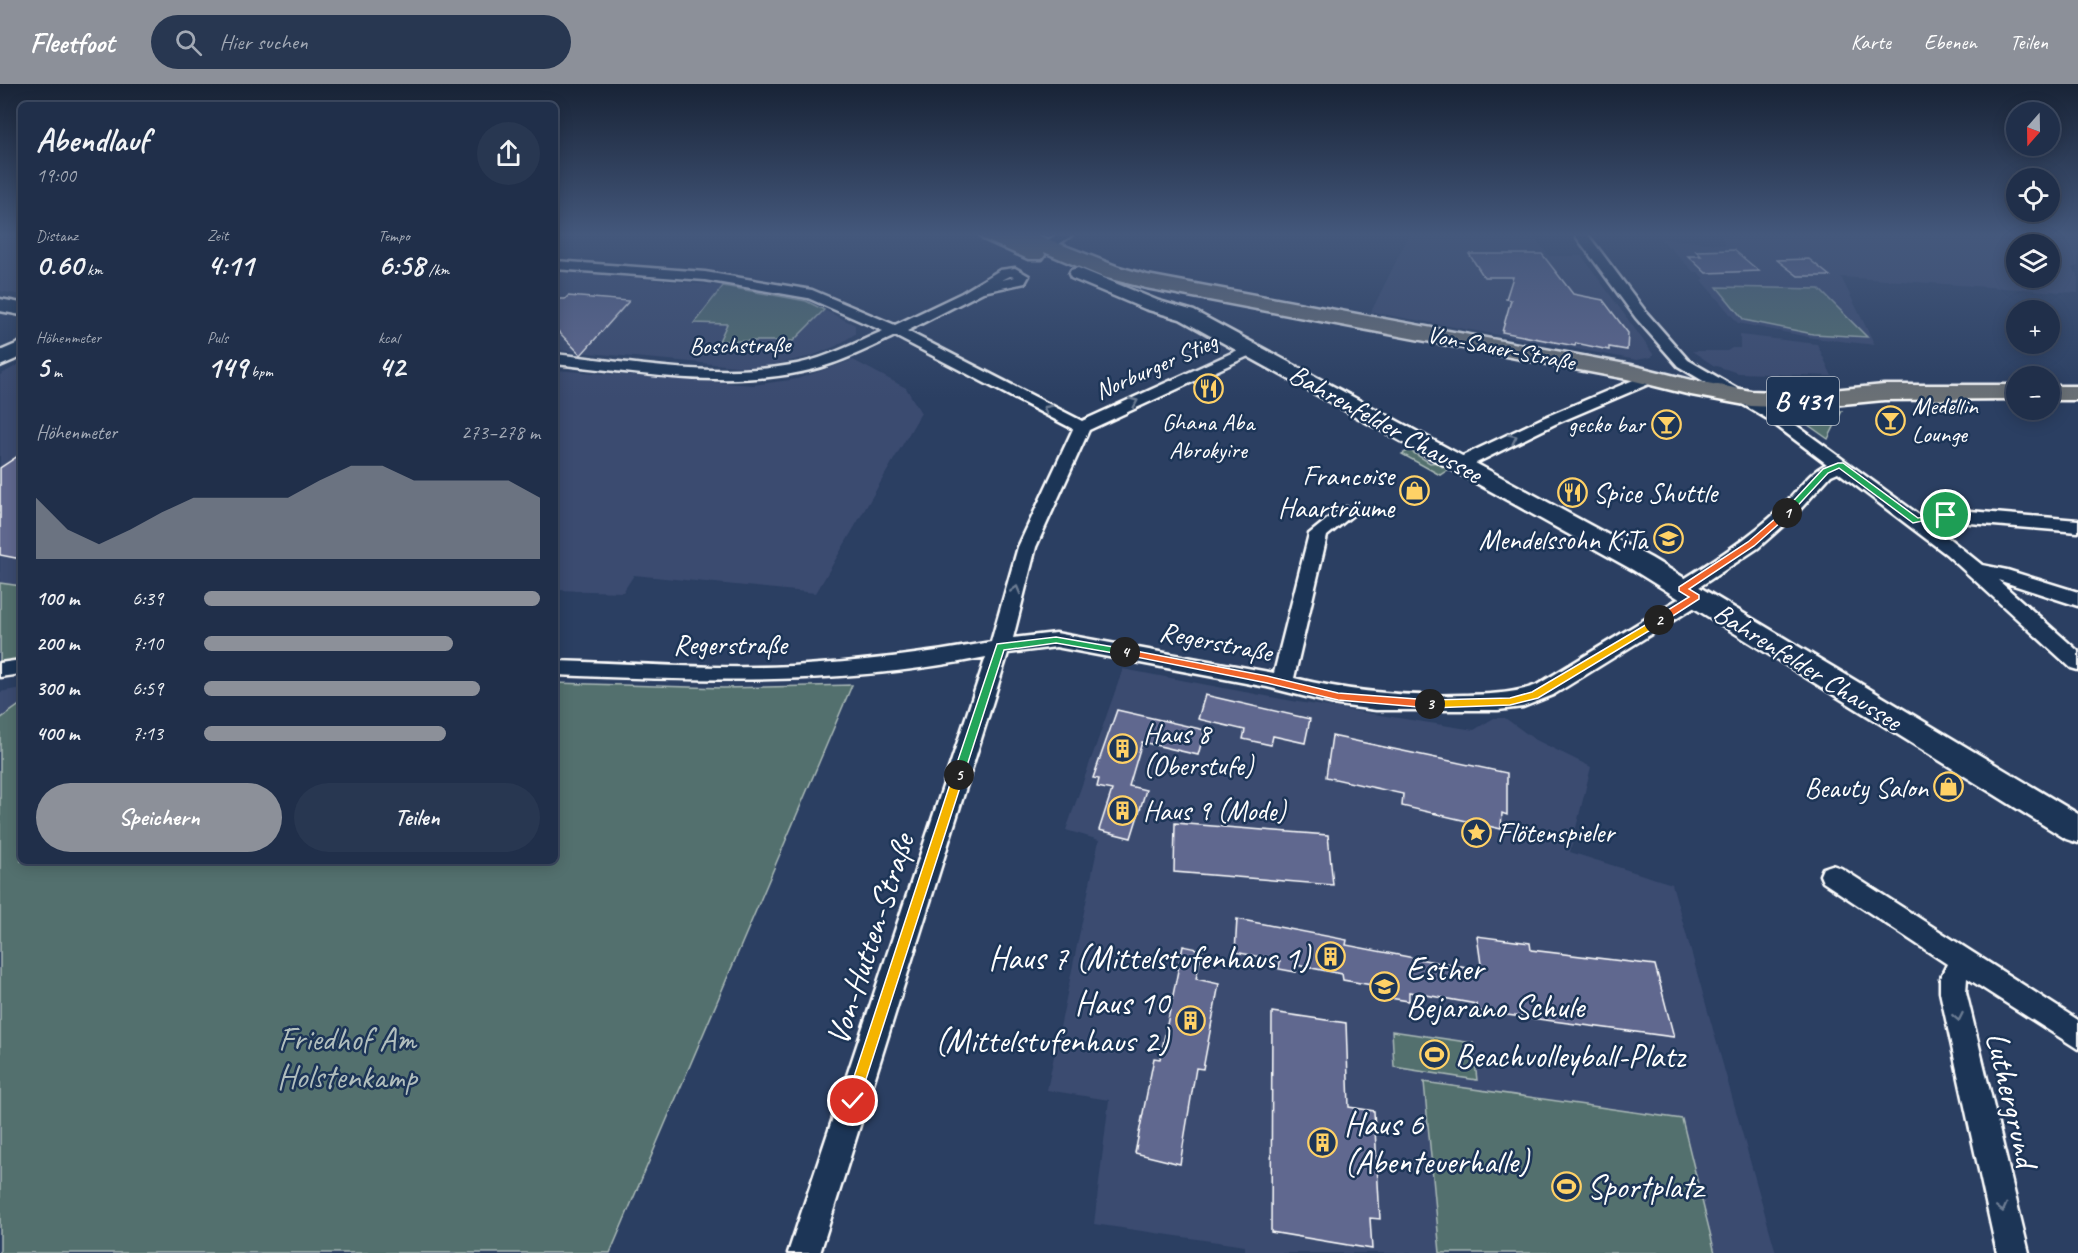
<!DOCTYPE html>
<html lang="de">
<head>
<meta charset="utf-8">
<style>
  body { margin:0; font-family:Caveat,sans-serif; background:#283751; color:#f1f3f6; height:100vh; display:flex; flex-direction:column; font-size:22px; white-space:nowrap }
  * { box-sizing:border-box; margin:0 }
  p { font-size:20px; color:#a2a9b5 }
  .icon { flex:none; width:33px; height:33px; fill:none; stroke:currentColor; stroke-width:2; stroke-linecap:round; stroke-linejoin:round }
  .map { position:relative; flex:1; overflow:hidden }
  .sheet { position:absolute; left:18px; top:18px; width:540px; height:762px; display:flex; flex-direction:column; background:#202f4a; border-radius:9px; box-shadow:0 3px 15px #0003,0 0 0 2px #3d4a62 }
  .sheet>* { flex:none }
  .needle { width:39px; rotate:200deg }
  .controls { position:absolute; left:2006px; top:18px; display:grid; gap:12px }
  .controls a { display:grid; place-items:center; width:54px; height:54px; border-radius:50%; background:#202f4a; box-shadow:0 3px 15px #0003,0 0 0 2px #3d4a62; font-size:30px }
  .pin { position:absolute; display:grid; place-items:center; width:51px; height:51px; color:#fff; margin:-26px; border:3px solid #fff; border-radius:50%; box-shadow:0 2px 6px #0007 }
  .km { position:absolute; width:30px; height:30px; margin:-15px; border-radius:50%; background:#222; color:#fff; font-size:16px; line-height:30px; text-align:center }
  .round { display:grid; place-items:center; flex:none; width:63px; height:63px; border-radius:32px; background:#283751 }
  .summary { display:flex; align-items:center; justify-content:space-between; height:102px; padding:0 18px }
  h1 { font-size:33px; font-weight:800; line-height:45px }
  .stats { display:grid; grid-template-columns:repeat(3,1fr); gap:9px; height:102px; padding:6px 18px }
  .stats div { display:grid; align-content:center }
  .stats b { font-size:30px; font-weight:800 }
  .stats small { font-size:16px; font-weight:400 }
  .stats p { font-size:16px }
  .chart { height:168px; padding:12px 18px }
  .chart p { display:flex; justify-content:space-between }
  .chart svg { width:100%; height:108px; margin-top:6px; fill:#8c9099; opacity:.7 }
  .primary-button { display:flex; gap:12px; margin-top:auto; padding:12px 18px }
  .primary-button a { flex:1; height:69px; border-radius:36px; background:#8c9099; color:#fff; font-size:24px; font-weight:800; line-height:69px; text-align:center }
  .primary-button a+a { background:#283751; color:#f1f3f6 }
  ul { padding:0 18px; list-style:none; font-size:20px }
  li { display:grid; grid-template-columns:96px 72px 1fr; align-items:center; height:45px }
  li i { height:15px; border-radius:8px; background:#8c9099 }
  header { display:flex; align-items:center; gap:36px; box-sizing:border-box; height:84px; padding:0 30px; background:#8c9099; color:#fff }
  header strong { font-size:28px }
  nav { display:flex; gap:33px; margin-inline-start:auto; font-size:21px }
  .search { width:420px; height:54px; background:#283751; display:flex; align-items:center; gap:15px; box-sizing:border-box; padding:0 21px; border-radius:33px; color:#a2a9b5; font-size:22px }
  .map>svg:first-child { display:block }
  .built { fill:#3b4b70; fill-rule:evenodd }
  .green { fill:#53706e; stroke:#a9b8b6; stroke-width:1.5 }
  .building { fill:#61688f; stroke:#fff; stroke-width:1.5 }
  .lines { fill:none; stroke-linecap:round; stroke-linejoin:round }
  .street-casing { stroke:#fff; stroke-width:5 }
  .secondary-casing { stroke:#fff; stroke-width:5 }
  .primary-casing { stroke:#fff; stroke-width:5 }
  .street { fill:#1d3557; fill-rule:evenodd }
  .secondary { fill:#1d3557; fill-rule:evenodd }
  .primary { fill:#6a7074; fill-rule:evenodd }
  .oneway { stroke:#6c7c92 }
  .split-1 { fill:#22a559; stroke:#fff; stroke-width:1.5 }
  .split-2 { fill:#f0652b; stroke:#fff; stroke-width:1.5 }
  .split-3 { fill:#f5b400; stroke:#fff; stroke-width:1.5 }
  .split-4 { fill:#f0652b; stroke:#fff; stroke-width:1.5 }
  .split-5 { fill:#22a559; stroke:#fff; stroke-width:1.5 }
  .split-6 { fill:#f5b400; stroke:#fff; stroke-width:1.5 }
  .labels { text-anchor:middle; stroke-width:5; stroke-linejoin:round; paint-order:stroke }
  .far-street-label { font-size:24px; fill:#fff; stroke:#1d3557 }
  .far-poi-label { font-size:24px; fill:#fff; stroke:#1d3557; text-anchor:start }
  .shield { fill:#1d3557; stroke:#bbc2cd; stroke-width:1.5 }
  .shield-label { font-size:27px; font-weight:bold; fill:#fff }
  .street-label { font-size:28px; fill:#fff; stroke:#1d3557 }
  .poi-label { font-size:28px; fill:#fff; stroke:#1d3557; text-anchor:start }
  .near-street-label { font-size:33px; fill:#fff; stroke:#1d3557 }
  .near-poi-label { font-size:33px; fill:#fff; stroke:#1d3557; text-anchor:start }
  .near-park-label { font-size:33px; fill:#b2bfbe; stroke:#1d3557 }
</style>
</head>
<body>
<header>
<strong>Fleetfoot</strong>
<div class="search"><svg class="icon" aria-label="search" viewBox="0 0 24 24"><circle cx="10" cy="10" r="6"/><path d="M15 15l6 6"/></svg>Hier suchen</div>
<nav><a>Karte</a><a>Ebenen</a><a>Teilen</a></nav>
</header>
<div class="map">
<svg width="2078" height="1169" viewBox="0 0 2078 1169">
  <rect width="100%" height="100%" fill="#2b3f62"/>
  <filter id="ink" filterUnits="userSpaceOnUse"><feTurbulence type="fractalNoise" baseFrequency=".0167" numOctaves="2"/><feDisplacementMap in="SourceGraphic" scale="12" xChannelSelector="R" yChannelSelector="G"/><feConvolveMatrix kernelMatrix="1 2 1 2 8 2 1 2 1" color-interpolation-filters="sRGB"/></filter>
  <g filter="url(#ink)">
    <path class="built" d="M0,151h21v60l-21,-4z
      M1409,151h113l12,2 15,19h33l71,98 -1,3 -15,3 -266,-48z
      M1721,151h357v31l-7,2 7,6v19l-237,-16 34,68 -61,-7 -76,-15 -37,-43 3,-1 -6,-7h-4l-34,-34 66,7zM2016,160h33v34h-33z
      M555,187l168,15 -28,37 33,1 -9,16 74,1 31,-31 31,15v9l-19,12 -24,10 -40,9 -25,2 -192,-17z
      M1740,251l77,9 15,32 -94,-3 -25,-8 -21,-14h35l5,-3h8z
      M853,276l53,28 15,25 -105,180 -182,-18 -11,17 -68,-2v-220l198,15 44,-6z
      M21,279v223l-21,-3v-208z
      M1123,585l175,33 176,28 20,-12h11l29,21 57,28 -21,85 102,32 104,369h-531v-7l-151,-22 15,-124 -62,-10 52,-250 -33,-10z
      M21,604v16l-21,15v-27z"/>
    <path class="green" d="M723,202l83,15 18,9 -31,31h-74l8,-17 -33,-1z
      M1717,203l102,2 48,48 -54,-3 -69,-14z
      M1807,327h35l-14,28 -24,-17z
      M1409,366l21,13 9,-1 10,7 -9,6 -38,-21z
      M0,499l21,3v73l-21,4z
      M555,599l168,5 129,-3 -242,568h-610v-534l21,-15v157h534z
      M1392,947l81,12 4,37 -83,-13z
      M1424,998l258,37 33,134h-275z"/>
    <path class="building" d="M1734,166l25,21 -53,2 -18,-17h13l-5,-5z
      M1469,170h73l31,40 30,6 25,33 -1,17 -18,-3v3l-33,-7 -1,3 -73,-14 9,-32 -5,-1 7,-22h-29z
      M1809,175l21,17h-32l-21,-16z
      M568,212l61,5 -48,54 -26,-27v-29h10z
      M21,370v105l-21,-4v-87z
      M1205,611l105,24 -5,24 -32,-7 -2,9 -28,-6 2,-9 -47,-11z
      M1117,626l88,20 -7,25 -56,-13 -13,44 17,4 -15,48 -32,-8 13,-40 -15,-3 2,-8 -6,-1z
      M1332,652l175,37v42l-5,-2 -1,16 -99,-23 1,-12 -77,-17z
      M1175,739l153,12 5,50 -159,-13z
      M1237,835l110,21 -1,5 136,26 -5,-35 53,7 1,7 124,15 19,72 -197,-26 -1,-7 -67,-12v9l-19,-3 -1,-10 -46,-8 -1,-6 -46,-9v7l-17,-3 1,-8 -45,-9z
      M1183,862l19,4 -6,29 23,5 -16,85 -7,-1 -16,96 -45,-11 19,-95 6,1z
      M1272,928l74,11 3,84 25,4 6,108 -10,-1 2,31 -101,-17z"/>
    <g class="lines">
      <defs>
        <path id="street" d="M1057,151h15l-20,14h-10v-6z
          M1575,151h13l58,77 42,48 90,52 141,103 27,-6 132,11v12l-132,-11 -15,3 51,41 25,5 71,22v14l-80,-26 80,71v19l-7,-2 -125,-114 -108,-82 -7,3 -36,40 -37,33 -65,43 10,1 3,5 -3,5 -150,93 -30,12 -25,3h-122l-38,-5 -71,-18 -211,-40 -48,6 -188,600h-32l198,-596c-145,29 -284,24 -431,18v-14c79,2 158,9 237,5 67,-4 134,-12 199,-24l27,-95 55,-118 -178,-93c-30,14 -61,30 -94,36 -80,17 -166,0 -246,-8v-10c79,9 163,25 242,10 30,-6 58,-21 86,-33l-75,-33 -103,-18 -150,-11v-8l150,11 107,18 83,35 67,-32 38,-23 15,-2 14,8 -4,7 -42,9 -76,39 175,90 165,-75h10l3,3 -3,3 -168,78 -53,117 -23,91 43,-5 218,40 35,-139 31,-25 6,-2 9,6 -28,23 -33,142c57,14 112,19 170,17 26,-1 49,-1 73,-10l148,-90 -9,-1 -3,-5 3,-5c37,-23 73,-46 105,-76 15,-14 27,-36 46,-44l-61,-46 -88,-52 -42,-48zM1010,192l5,1 -13,3z
          M1650,289l6,2 2,3 -2,3 -101,43 -89,44 -6,1 -9,-5 3,-4 89,-42z
          M21,576v14l-21,3v-14z
          M1832,781l9,3 237,152v29l-111,-71 -1,14 63,261h-32l-57,-261v-14l7,-14 -124,-82 -3,-7 3,-7z"/>
        <path id="secondary" d="M1078,184l81,33 35,10 457,247 427,256v29l-12,-4 -433,-269 -453,-251 -35,-10 -74,-31 -2,-4 2,-4z
          M0,215l21,4v12l-21,-4z
          M21,258v15l-21,9v-15z"/>
        <path id="primary" d="M980,151h57l82,32 28,8 484,90 60,15 60,11 50,2 83,-8h132v14l-132,1 -83,8 -50,-2 -60,-11 -64,-16 -481,-91 -43,-11 -59,-25 1,3 -3,4h-14l-45,-20z
          M2049,302h29v14h-29z"/>
      </defs>
      <use href="#street" class="street-casing"/>
      <use href="#secondary" class="secondary-casing"/>
      <use href="#primary" class="primary-casing"/>
      <use href="#street" class="street"/>
      <use href="#secondary" class="secondary"/>
      <use href="#primary" class="primary"/>
    </g>
    <defs><path id="oneway-chevron" d="M-2-3.5L2.5 0L-2 3.5" fill="none" stroke-width="1.6" stroke-linecap="round" stroke-linejoin="round" transform="scale(1.5)"/></defs>
    <g class="oneway">
      <use href="#oneway-chevron" transform="translate(1134 318) rotate(-24)"/>
      <use href="#oneway-chevron" transform="translate(1047 325) rotate(-152)"/>
      <use href="#oneway-chevron" transform="translate(1513 354) rotate(-26)"/>
      <use href="#oneway-chevron" transform="translate(1016 506) rotate(-75)"/>
      <use href="#oneway-chevron" transform="translate(1958 933) rotate(79)"/>
      <use href="#oneway-chevron" transform="translate(2002 1124) rotate(76)"/>
    </g>
  </g>
  <linearGradient id="sky" x2="0" y2="1"><stop stop-color="#182336"/><stop offset="0.48" stop-color="#44587c"/><stop offset="1" stop-color="#44587c" stop-opacity="0"/></linearGradient>
  <rect width="2078" height="314" fill="url(#sky)"/>
  <path class="split-1" d="M1838,379h5l75,55 28,-5 4,2 -37,8 -74,-55 -11,5 -38,41h-6v-3l39,-42z"/>
  <path class="split-2" d="M1784,427l7,2 -37,33 -65,43 10,6v4l-37,24h-7v-5l34,-21 -10,-6v-4l69,-45z"/>
  <path class="split-3" d="M1659,533l4,3 -1,3 -124,75 -28,7 -80,3 -5,-4 5,-4 80,-2 22,-6z"/>
  <path class="split-4" d="M1125,565l142,27 71,17 92,7 5,4 -5,4 -92,-8 -71,-17 -146,-29v-4z"/>
  <path class="split-5" d="M1056,553l69,12 4,3 -4,3 -69,-12 -52,7 -40,125 -5,4 -4,-1 -2,-3 44,-131z"/>
  <path class="split-6" d="M959,687l5,4 -105,326 -6,7 -7,-7 107,-326z"/>
  <defs>
    <symbol id="restaurant-ring" viewBox="-11 -11 22 22"><circle r="9.5" fill="#1d3557" stroke="#ffd166" stroke-width="1.5"/><path d="M-5-6h1v4h1v-4h1v4h1v-4h1v5L-1.5 .5V6h-2V.5L-5-1ZM5-6V6H3V1.5H1.5Q1.5-4 5-6Z" fill="#ffd166"/></symbol>
    <symbol id="bar-ring" viewBox="-11 -11 22 22"><circle r="9.5" fill="#1d3557" stroke="#ffd166" stroke-width="1.5"/><path d="M-6-5H6L.8 .8V4.5H3.5V6h-7V4.5H-.8V.8Z" fill="#ffd166"/></symbol>
    <symbol id="shop-ring" viewBox="-11 -11 22 22"><circle r="9.5" fill="#1d3557" stroke="#ffd166" stroke-width="1.5"/><path d="M-5-2.5h2.3a2.7 3.5 0 0 1 5.4 0H5L5.5 6h-11ZM-1.5-2.5h3a1.5 2.3 0 0 0-3 0Z" fill="#ffd166"/></symbol>
    <symbol id="school-ring" viewBox="-11 -11 22 22"><circle r="9.5" fill="#1d3557" stroke="#ffd166" stroke-width="1.5"/><path d="M0-5L7-2L0 1L-7-2ZM-4 1L0 2.5L4 1V4Q0 6-4 4Z" fill="#ffd166"/></symbol>
    <symbol id="building-ring" viewBox="-11 -11 22 22"><circle r="9.5" fill="#1d3557" stroke="#ffd166" stroke-width="1.5"/><path d="M-4-6H4V6H1V3H-1V6H-4ZM-2.5-4.3h1.7v1.8h-1.7ZM.8-4.3h1.7v1.8H.8ZM-2.5-1h1.7V.8h-1.7ZM.8-1h1.7V.8H.8Z" fill="#ffd166"/></symbol>
    <symbol id="sight-ring" viewBox="-11 -11 22 22"><circle r="9.5" fill="#1d3557" stroke="#ffd166" stroke-width="1.5"/><path d="M0-6L1.8-2.2L6-1.7L2.9 1.2L3.7 5.4L0 3.3L-3.7 5.4L-2.9 1.2L-6-1.7L-1.8-2.2Z" fill="#ffd166"/></symbol>
    <symbol id="stadium-ring" viewBox="-11 -11 22 22"><circle r="9.5" fill="#1d3557" stroke="#ffd166" stroke-width="1.5"/><path d="M0-5a6.5 5 0 1 0 0 10a6.5 5 0 1 0 0-10ZM-3.5-1.8h7v3.6h-7Z" fill="#ffd166"/></symbol>
  </defs>
  <g fill-rule="evenodd">
    <use href="#restaurant-ring" x="1192" y="288" width="33" height="33"/>
    <use href="#bar-ring" x="1874" y="320" width="33" height="33"/>
    <use href="#bar-ring" x="1650" y="324" width="33" height="33"/>
    <use href="#shop-ring" x="1398" y="390" width="33" height="33"/>
    <use href="#restaurant-ring" x="1556" y="392" width="33" height="33"/>
    <use href="#school-ring" x="1652" y="438" width="33" height="33"/>
    <use href="#building-ring" x="1106" y="648" width="33" height="33"/>
    <use href="#shop-ring" x="1932" y="686" width="33" height="33"/>
    <use href="#building-ring" x="1106" y="710" width="33" height="33"/>
    <use href="#sight-ring" x="1460" y="732" width="33" height="33"/>
    <use href="#building-ring" x="1314" y="856" width="33" height="33"/>
    <use href="#school-ring" x="1368" y="886" width="33" height="33"/>
    <use href="#building-ring" x="1174" y="920" width="33" height="33"/>
    <use href="#stadium-ring" x="1418" y="954" width="33" height="33"/>
    <use href="#building-ring" x="1306" y="1042" width="33" height="33"/>
    <use href="#stadium-ring" x="1550" y="1086" width="33" height="33"/>
  </g>
  <g class="labels">
    <g class="far-street-label">
      <text transform="translate(740 261) rotate(-1)" y="8">Boschstraße</text>
      <text transform="translate(1501 264) rotate(11)" y="8">Von-Sauer-Straße</text>
      <text transform="translate(1156 282) rotate(-24)" y="8">Norburger Stieg</text>
    </g>
    <g class="far-poi-label">
      <text x="1912" y="330">Medellin<tspan x="1912" dy="28">Lounge</tspan></text>
      <text x="1208" y="346" text-anchor="middle">Ghana Aba<tspan x="1208" dy="28">Abrokyire</tspan></text>
      <text x="1645" y="348" text-anchor="end">gecko bar</text>
    </g>
    <rect class="shield" x="1767" y="293" width="72" height="48" rx="4.5"/>
    <g class="shield-label">
      <text x="1803" y="326">B 431</text>
    </g>
    <g class="street-label">
      <text transform="translate(1386 339) rotate(29)" y="10">Bahrenfelder Chaussee</text>
      <text transform="translate(1216 557) rotate(11)" y="10">Regerstraße</text>
      <text x="730" y="570">Regerstraße</text>
      <text transform="translate(1808 582) rotate(32)" y="10">Bahrenfelder Chaussee</text>
    </g>
    <g class="poi-label">
      <text x="1394" y="401" text-anchor="end">Francoise<tspan x="1394" dy="32">Haarträume</tspan></text>
      <text x="1593" y="418">Spice Shuttle</text>
      <text x="1647" y="465" text-anchor="end">Mendelssohn KiTa</text>
      <text x="1143" y="659">Haus 8<tspan x="1143" dy="32">(Oberstufe)</tspan></text>
      <text x="1928" y="713" text-anchor="end">Beauty Salon</text>
      <text x="1143" y="736">Haus 9 (Mode)</text>
      <text x="1497" y="758">Flötenspieler</text>
    </g>
    <g class="near-street-label">
      <text transform="translate(869 855) rotate(-72)" y="12">Von-Hutten-Straße</text>
      <text transform="translate(2013 1015) rotate(77)" y="12">Luthergrund</text>
    </g>
    <g class="near-poi-label">
      <text x="1310" y="885" text-anchor="end">Haus 7 (Mittelstufenhaus 1)</text>
      <text x="1406" y="896">Esther<tspan x="1406" dy="38">Bejarano Schule</tspan></text>
      <text x="1169" y="930" text-anchor="end">Haus 10<tspan x="1169" dy="38">(Mittelstufenhaus 2)</tspan></text>
      <text x="1455" y="983">Beachvolleyball-Platz</text>
      <text x="1344" y="1051">Haus 6<tspan x="1344" dy="38">(Abenteuerhalle)</tspan></text>
      <text x="1587" y="1114">Sportplatz</text>
    </g>
    <g class="near-park-label">
      <text x="347" y="966">Friedhof Am<tspan x="347" dy="38">Holstenkamp</tspan></text>
    </g>
  </g>
</svg>
<div class="controls">
<a><svg class="needle" viewBox="-14 -14 28 28"><path d="M0-13l5 13h-10z" fill="#e53935"/><path d="M0 13l5-13h-10z" fill="#a2a9b5"/></svg></a>
<a><svg class="icon" aria-label="locate" viewBox="0 0 24 24"><circle cx="12" cy="12" r="6"/><path d="M12 2v4M12 18v4M2 12h4M18 12h4"/></svg></a>
<a><svg class="icon" aria-label="layers" viewBox="0 0 24 24"><path d="M12 4l9 5-9 5-9-5zM3 14l9 5 9-5"/></svg></a>
<a>+</a>
<a>−</a>
</div>
<div class="pin" style="left:1946px;top:431px;background:#1e9e55"><svg class="icon" aria-label="arrive" viewBox="0 0 24 24"><path d="M6 21V4h12l-3 4 3 4H6"/></svg></div>
<div class="pin" style="left:853px;top:1017px;background:#d93025"><svg class="icon" aria-label="check" viewBox="0 0 24 24"><path d="M5 12l5 5 9-10"/></svg></div>
<b class="km" style="left:1787px;top:429px">1</b>
<b class="km" style="left:1659px;top:536px">2</b>
<b class="km" style="left:1430px;top:620px">3</b>
<b class="km" style="left:1125px;top:568px">4</b>
<b class="km" style="left:959px;top:691px">5</b>
<section class="sheet">
<div class="summary"><div><h1>Abendlauf</h1><p>19:00</p></div><a class="round"><svg class="icon" aria-label="share" viewBox="0 0 24 24"><path d="M12 15V3M7 8l5-5 5 5M5 13v7h14v-7"/></svg></a></div>
<div class="stats">
<div><p>Distanz</p><b>0.60<small> km</small></b></div>
<div><p>Zeit</p><b>4:11</b></div>
<div><p>Tempo</p><b>6:58<small> /km</small></b></div>
</div>
<div class="stats">
<div><p>Höhenmeter</p><b>5<small> m</small></b></div>
<div><p>Puls</p><b>149<small> bpm</small></b></div>
<div><p>kcal</p><b>42</b></div>
</div>
<div class="chart"><p><span>Höhenmeter</span>273–278 m</p>
<svg viewBox="0 0 160 44" preserveAspectRatio="none"><path d="M0 44V19L10 32L20 38L30 32L40 25L50 19L60 19L70 19L80 19L90 12L100 6L110 6L120 12L130 12L140 12L150 12L160 19V44z"/></svg>
</div>
<ul>
<li><b>100 m</b>6:39<i style="width:100%"></i></li>
<li><b>200 m</b>7:10<i style="width:74%"></i></li>
<li><b>300 m</b>6:59<i style="width:82%"></i></li>
<li><b>400 m</b>7:13<i style="width:72%"></i></li>
</ul>
<div class="primary-button"><a>Speichern</a><a>Teilen</a></div>
</section>
</div>
</body>
</html>
